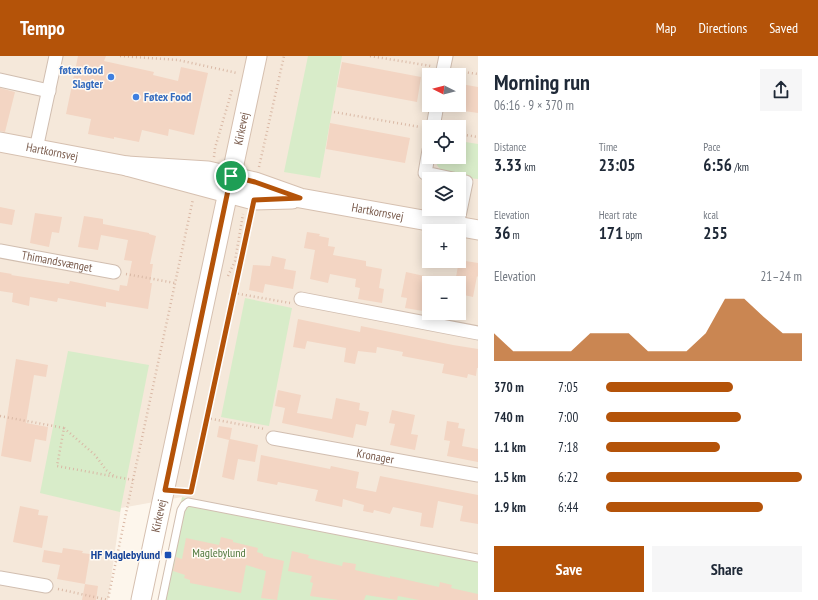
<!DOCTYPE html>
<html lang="en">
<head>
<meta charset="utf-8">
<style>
  body { margin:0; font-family:"PT Sans Narrow",sans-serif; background:#f6f6f7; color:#1f2937; height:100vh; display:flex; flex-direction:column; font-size:15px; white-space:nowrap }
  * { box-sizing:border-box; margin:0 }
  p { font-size:13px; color:#747a83 }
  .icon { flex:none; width:22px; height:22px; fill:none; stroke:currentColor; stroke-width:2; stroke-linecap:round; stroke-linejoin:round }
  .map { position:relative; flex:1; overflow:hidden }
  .drawer { display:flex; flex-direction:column; background:#fff; width:340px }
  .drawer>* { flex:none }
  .needle { width:26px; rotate:276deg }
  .tools { position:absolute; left:422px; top:12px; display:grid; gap:8px }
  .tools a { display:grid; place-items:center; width:44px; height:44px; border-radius:0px; background:#fff; box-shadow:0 2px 10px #0003; font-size:20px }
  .pin { position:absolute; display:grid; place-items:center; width:34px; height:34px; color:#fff; margin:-17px; border:2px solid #fff; border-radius:50%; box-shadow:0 1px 4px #0007 }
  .round { display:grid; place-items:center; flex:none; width:42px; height:42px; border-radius:0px; background:#f6f6f7 }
  .headline { display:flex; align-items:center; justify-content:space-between; height:68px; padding:0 16px }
  h1 { font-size:22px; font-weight:800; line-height:30px }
  .stats { display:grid; grid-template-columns:repeat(3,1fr); gap:6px; height:68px; padding:4px 16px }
  .stats div { display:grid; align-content:center }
  .stats b { font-size:17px; font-weight:800 }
  .stats small { font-size:11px; font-weight:400 }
  .stats p { font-size:11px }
  .chart { height:112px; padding:8px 16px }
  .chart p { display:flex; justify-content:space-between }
  .chart svg { width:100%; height:72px; margin-top:4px; fill:#b45309; opacity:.7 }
  .cta { display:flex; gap:8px; margin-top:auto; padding:8px 16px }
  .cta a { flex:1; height:46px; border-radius:0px; background:#b45309; color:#fff; font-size:16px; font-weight:800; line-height:46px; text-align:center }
  .cta a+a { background:#f6f6f7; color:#1f2937 }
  ul { padding:0 16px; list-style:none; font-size:13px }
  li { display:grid; grid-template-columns:64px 48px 1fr; align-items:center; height:30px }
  li i { height:10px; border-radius:5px; background:#b45309 }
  header { display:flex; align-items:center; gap:24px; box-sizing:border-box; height:56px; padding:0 20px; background:#b45309; color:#fff }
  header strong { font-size:19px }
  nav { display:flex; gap:22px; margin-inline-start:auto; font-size:14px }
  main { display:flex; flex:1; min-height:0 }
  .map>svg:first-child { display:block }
  .residential { fill:#f5e8da; fill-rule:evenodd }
  .green { fill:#d8ecc9 }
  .building { fill:#f3d5c3 }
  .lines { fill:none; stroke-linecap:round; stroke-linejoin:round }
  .lane-casing { stroke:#d1beb0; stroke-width:9 }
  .street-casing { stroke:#d1beb0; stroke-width:15 }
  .secondary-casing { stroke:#d6c0b0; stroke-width:21 }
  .path { stroke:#d9b8a5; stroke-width:2.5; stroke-dasharray:1 3; stroke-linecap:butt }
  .lane { stroke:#fff; stroke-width:7 }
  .street { stroke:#fff; stroke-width:13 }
  .secondary { stroke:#fff; stroke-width:19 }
  .route-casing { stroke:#fff; stroke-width:8 }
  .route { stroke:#b45309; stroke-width:5 }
  .shop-dot { fill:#3f7fe0; stroke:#fffaf3; stroke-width:1.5 }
  .transit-dot { fill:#1a4fb4; stroke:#fffaf3; stroke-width:1.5 }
  .labels { text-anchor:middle; stroke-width:3; stroke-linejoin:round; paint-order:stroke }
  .shop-label { font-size:12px; font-weight:bold; fill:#366cbe; stroke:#fffaf3; text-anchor:end }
  .street-label { font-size:12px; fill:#7a5c4d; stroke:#fffaf3 }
  .park-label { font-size:12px; fill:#537a41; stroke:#fffaf3 }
  .transit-label { font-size:12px; font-weight:bold; fill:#164399; stroke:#fffaf3; text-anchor:end }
</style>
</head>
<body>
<header>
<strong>Tempo</strong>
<nav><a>Map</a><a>Directions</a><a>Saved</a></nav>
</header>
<main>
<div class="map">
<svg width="478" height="544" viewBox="0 0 478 544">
  <rect width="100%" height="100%" fill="#fdf6ec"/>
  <path class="residential" d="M0,0h478v505l-296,-64 -61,11 -13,92h-108zM429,19h30v30h-30zM429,71h30v30h-30zM429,123h30v30h-30zM429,175h30v30h-30zM429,227h30v30h-30z"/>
  <path class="green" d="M308,0h34l-22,122 -36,-6z
    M459,85l19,3v35c-14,-2 -43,-2 -43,-22h24z
    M245,242l47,10 -23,118 -48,-9z
    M68,295l81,14 -29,147 -80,-19z
    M182,441l296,64v39h-318z"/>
  <path class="building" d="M78,0h28l-2,5 50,11 -1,3 25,6 3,-14 27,6 -14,62 -25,-6 -1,7 -26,-6 -3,12 -25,-5v2l-26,-5 3,-15 -25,-5z
    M342,6l79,15 -4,25 -80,-15z
    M461,28l17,3v26l-21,-3 1,-5h1z
    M0,32l15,4 -10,40 -5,-1z
    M330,67l80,15 -5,25 -79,-14z
    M0,151l15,3 -3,15 -12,-2z
    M35,157l27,4 -3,16 -7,-1 -3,15 -19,-4z
    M84,160l19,3v5l46,9v1l7,2 -6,28h3l-3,19h2l-4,26 -42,-7v5l-48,-9 -1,4 -27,-5 -1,9 -17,-4 1,-9 -13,-2v-19l12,2 -1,1 58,9 1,-3 49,10 1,-6 7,1 5,-25 -8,-1 4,-20 -27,-5 -3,15 -20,-3z
    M307,176l13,2 -1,2 10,2 -1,8 7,1 -2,8 33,6v5l16,3 -3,19 5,1 -2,14 -24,-4 2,-11 -5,-1 1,-8 -26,-5 -2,9 -18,-4 5,-29 -11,-2z
    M272,200l14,3 -2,10 12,2 -3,18 -28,-5 -2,9 -14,-3 4,-25 17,1z
    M459,204l19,3v14l-1,-1 -4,21 -14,-3v-11h-4z
    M406,216l23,5 -3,19 3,1v15l-24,-4 2,-10 -6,-1z
    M298,263l62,13 1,-6 92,19 25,4v19h-1l-1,8 -8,-2 -1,4 -25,-5 2,-9 -42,-8 1,-4 -26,-5 -1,6 -18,-2 -3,13 -11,-2 2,-14 -39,-7 -2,8 -12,-2z
    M16,303l32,6 -2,12 -12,-2 -8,48 22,4 -2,14 -11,-2 -4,23 -30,-6z
    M278,334l23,5 -4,18 35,6 4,-21 24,5 -1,7 10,2 -3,14 -10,-2 -3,14 -71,-15 3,-15 -10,-2z
    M392,354l23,5 -4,19 7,1 -3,15 -25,-5 5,-21 -6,-1z
    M447,365l12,2 -1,5 7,1 -3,17 16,3v13l-31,-6 3,-15 -6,-1z
    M219,370l13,2 -2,11 28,6 -3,17 -17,-3 -4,21 -12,-3 7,-37 -12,-3z
    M261,399l69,14 1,-3 28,6 -3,16 20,4 4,-16 98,19v29l-18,-3 3,-15 -25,-5 -5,27 -13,-2 2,-13 -29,-6 -3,7 -16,-4 -1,3 -10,-2 1,-6 -21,-6 -1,8 -27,-6 3,-11 -40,-8 -1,3 -20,-4z
    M20,450l19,4 -1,5 10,1 -6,32 -29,-6z
    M221,481l12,3v2l25,6 -1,4 6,2v2l21,5 -7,39 -16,-2 5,-27 -20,-6 -5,28 -51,-10v-3l-6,-2 1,-3 -12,-4 3,-14 6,2 4,-21 33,7z
    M63,492l20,3 -1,2 8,1 -5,30 -28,-5 3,-14 -18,-3 2,-12 18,3z
    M292,495l17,4 -1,3 34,8 1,-4 13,2 -1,6 35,8v-2l49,11 1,-5 12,3 -1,3 27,6v6h-59l-21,-4 -1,4 -31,-5 -2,5h-25l-29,-4 3,-13 -3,-1 2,-6 -24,-5z
    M85,528l13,2 -2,14h-14z"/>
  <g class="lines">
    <defs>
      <path id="lane" d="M162,544l19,-90 3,-5 4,-3 290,56"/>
      <g id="street">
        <path d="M442,19l4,-19"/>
        <path d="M0,24l49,11"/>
        <path d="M433,71l4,-22"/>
        <path d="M36,93l20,-93"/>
        <path d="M429,94l-4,23 28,6"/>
        <path d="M457,170l9,-44"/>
        <path id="s1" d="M0,195l114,21"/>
        <path d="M301,243l177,34"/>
        <path id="s2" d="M273,382l205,37"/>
        <path d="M0,522l46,8"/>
      </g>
      <g id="secondary">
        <path id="s3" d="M0,86l127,24 127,34 38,-1"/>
        <path id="s4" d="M127,110l81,5 47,11 45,16 178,32"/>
        <path id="s5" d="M141,544l116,-544"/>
      </g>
    </defs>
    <use href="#lane" class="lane-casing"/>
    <use href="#street" class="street-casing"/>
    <use href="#secondary" class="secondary-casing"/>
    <path class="path" d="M120,0l58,4 59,13
      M370,0l61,10
      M456,15l22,3
      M334,56l86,15
      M459,78l19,3
      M214,101l1,-9 17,-58
      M259,111l25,-111
      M126,218l49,9
      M228,220l7,-15 8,-47
      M234,237l56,10
      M0,360l64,12 -7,38 76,14 -25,119
      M207,362l58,11
      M64,372l31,27 11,15 9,7
      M133,424l60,-281
      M190,436h1l60,-277
      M58,533l50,11"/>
    <use href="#lane" class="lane"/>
    <use href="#street" class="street"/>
    <use href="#secondary" class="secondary"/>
  </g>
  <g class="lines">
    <defs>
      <path id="route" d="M231,120l24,6 45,16 -46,2 -63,292 -26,-2z"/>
    </defs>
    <use href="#route" class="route-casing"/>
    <use href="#route" class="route"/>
  </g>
  <g class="shop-dot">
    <circle cx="111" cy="21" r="4"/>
    <circle cx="136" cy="41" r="4"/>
  </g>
  <rect class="transit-dot" x="164" y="495" width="8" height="8" rx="2"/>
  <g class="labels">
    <g class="shop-label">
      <text x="103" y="18">føtex food<tspan x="103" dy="14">Slagter</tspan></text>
      <text x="144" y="45" text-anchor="start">Føtex Food</text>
    </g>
    <g class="street-label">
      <text dy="4" stroke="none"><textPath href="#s5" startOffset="482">Kirkevej</textPath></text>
      <text dy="4" stroke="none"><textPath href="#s3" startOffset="53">Hartkornsvej</textPath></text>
      <text dy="4" stroke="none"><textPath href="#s4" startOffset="256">Hartkornsvej</textPath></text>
      <text dy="4" stroke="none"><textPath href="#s1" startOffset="58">Thimandsvænget</textPath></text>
      <text dy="4" stroke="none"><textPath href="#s2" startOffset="104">Kronager</textPath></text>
      <text dy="4" stroke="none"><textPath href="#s5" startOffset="86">Kirkevej</textPath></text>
    </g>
    <g class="park-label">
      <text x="219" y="501">Maglebylund</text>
    </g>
    <g class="transit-label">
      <text x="160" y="503">HF Maglebylund</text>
    </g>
  </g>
</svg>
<div class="tools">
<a><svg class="needle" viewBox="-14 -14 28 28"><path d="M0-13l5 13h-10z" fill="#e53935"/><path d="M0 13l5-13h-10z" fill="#747a83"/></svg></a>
<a><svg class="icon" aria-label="locate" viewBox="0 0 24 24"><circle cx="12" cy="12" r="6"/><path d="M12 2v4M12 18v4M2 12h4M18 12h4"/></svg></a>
<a><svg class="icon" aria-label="layers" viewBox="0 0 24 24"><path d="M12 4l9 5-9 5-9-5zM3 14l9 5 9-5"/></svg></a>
<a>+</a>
<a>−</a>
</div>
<div class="pin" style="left:231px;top:120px;background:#1e9e55"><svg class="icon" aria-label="arrive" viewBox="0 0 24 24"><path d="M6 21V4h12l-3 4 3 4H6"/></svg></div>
</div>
<section class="drawer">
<div class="headline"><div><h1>Morning run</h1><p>06:16 · 9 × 370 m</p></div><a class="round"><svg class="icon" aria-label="share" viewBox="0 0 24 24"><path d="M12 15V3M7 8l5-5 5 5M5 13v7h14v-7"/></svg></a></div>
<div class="stats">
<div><p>Distance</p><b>3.33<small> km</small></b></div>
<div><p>Time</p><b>23:05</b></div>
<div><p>Pace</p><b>6:56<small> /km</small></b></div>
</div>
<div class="stats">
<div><p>Elevation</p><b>36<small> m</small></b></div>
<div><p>Heart rate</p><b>171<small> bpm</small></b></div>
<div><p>kcal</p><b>255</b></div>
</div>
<div class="chart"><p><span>Elevation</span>21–24 m</p>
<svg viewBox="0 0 160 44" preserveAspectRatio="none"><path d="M0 44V27L10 38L20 38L30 38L40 38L50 27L60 27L70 27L80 38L90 38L100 38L110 27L120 6L130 6L140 17L150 27L160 27V44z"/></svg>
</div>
<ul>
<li><b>370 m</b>7:05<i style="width:65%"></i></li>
<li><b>740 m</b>7:00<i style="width:69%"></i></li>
<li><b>1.1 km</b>7:18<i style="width:58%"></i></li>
<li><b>1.5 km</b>6:22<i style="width:100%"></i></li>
<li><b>1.9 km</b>6:44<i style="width:80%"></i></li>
</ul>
<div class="cta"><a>Save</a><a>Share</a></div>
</section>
</main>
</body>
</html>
